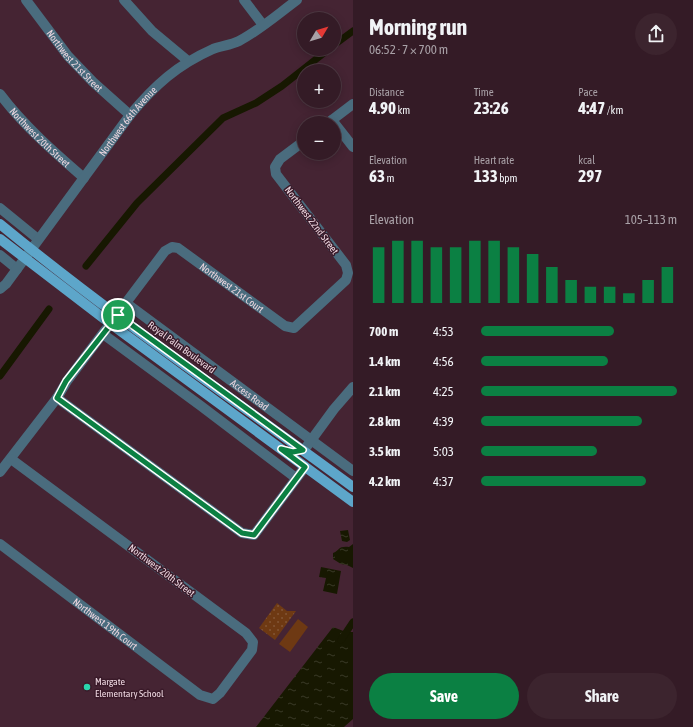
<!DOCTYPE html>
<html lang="en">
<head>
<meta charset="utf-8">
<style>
  body { margin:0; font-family:"Asap Condensed",sans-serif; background:#3c242e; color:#f1f3f6; height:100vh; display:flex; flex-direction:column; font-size:15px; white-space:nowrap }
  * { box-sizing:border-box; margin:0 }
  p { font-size:13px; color:#a9a1a7 }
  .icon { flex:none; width:22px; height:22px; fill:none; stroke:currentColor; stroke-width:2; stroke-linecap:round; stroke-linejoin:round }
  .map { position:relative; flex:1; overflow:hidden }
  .sheet { display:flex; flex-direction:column; background:#341b26; width:340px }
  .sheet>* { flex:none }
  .needle { width:26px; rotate:52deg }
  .tools { position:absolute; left:297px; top:12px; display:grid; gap:8px }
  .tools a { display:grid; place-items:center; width:44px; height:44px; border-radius:50%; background:#341b26; box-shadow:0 2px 10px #0003,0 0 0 1px #4e3943; font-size:20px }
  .pin { position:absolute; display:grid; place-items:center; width:34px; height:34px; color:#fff; margin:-17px; border:2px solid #fff; border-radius:50%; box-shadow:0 1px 4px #0007 }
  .round { display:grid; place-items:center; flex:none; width:42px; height:42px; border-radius:21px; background:#3c242e }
  .overview { display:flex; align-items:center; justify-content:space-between; height:68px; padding:0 16px }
  h1 { font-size:22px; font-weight:700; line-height:30px }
  .figures { display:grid; grid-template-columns:repeat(3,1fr); gap:6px; height:68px; padding:4px 16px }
  .figures div { display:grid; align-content:center }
  .figures b { font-size:17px; font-weight:700 }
  .figures small { font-size:11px; font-weight:400 }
  .figures p { font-size:11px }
  .chart { height:112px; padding:8px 16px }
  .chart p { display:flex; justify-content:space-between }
  .chart svg { width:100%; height:72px; margin-top:4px; stroke:#0b8043; stroke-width:6 }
  .primary-button { display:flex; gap:8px; margin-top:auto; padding:8px 16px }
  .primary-button a { flex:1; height:46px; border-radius:24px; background:#0b8043; color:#fff; font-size:16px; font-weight:700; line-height:46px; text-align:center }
  .primary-button a+a { background:#3c242e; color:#f1f3f6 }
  ul { padding:0 16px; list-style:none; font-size:13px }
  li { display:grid; grid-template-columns:64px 48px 1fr; align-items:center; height:30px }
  li i { height:10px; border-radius:5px; background:#0b8043 }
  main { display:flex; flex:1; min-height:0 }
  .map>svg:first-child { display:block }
  .park { fill:url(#park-dots) }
  .pitch { fill:#6e3913 }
  .water { fill:url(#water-ripples) }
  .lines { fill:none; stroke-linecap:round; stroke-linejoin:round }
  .canal { stroke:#171801; stroke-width:7 }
  .minor { stroke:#4a6c7e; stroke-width:10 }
  .major { stroke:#5da6ca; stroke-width:10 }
  .route-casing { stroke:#fff; stroke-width:8 }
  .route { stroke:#0b8043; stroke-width:5 }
  .poi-dot { fill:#2ad5ac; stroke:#3a1a29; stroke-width:1.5 }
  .labels { text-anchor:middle; stroke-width:3; stroke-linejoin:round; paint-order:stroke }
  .street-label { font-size:10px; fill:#edd7e0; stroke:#3a1a29 }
  .poi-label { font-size:10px; fill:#edd7e0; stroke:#3a1a29; text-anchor:start }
</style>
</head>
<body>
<main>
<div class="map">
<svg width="353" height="727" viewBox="0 0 353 727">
  <defs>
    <pattern id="park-dots" width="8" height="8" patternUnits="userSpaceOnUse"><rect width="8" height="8" fill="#6e3913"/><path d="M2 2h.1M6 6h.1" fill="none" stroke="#835535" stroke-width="1.8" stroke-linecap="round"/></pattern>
    <pattern id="water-ripples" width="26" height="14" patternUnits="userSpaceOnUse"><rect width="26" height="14" fill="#171801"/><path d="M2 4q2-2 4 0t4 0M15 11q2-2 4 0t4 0" fill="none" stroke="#393926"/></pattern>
  </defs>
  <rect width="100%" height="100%" fill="#452433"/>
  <path class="park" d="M277,603l10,8h9l-21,29 -16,-12z"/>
  <path class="pitch" d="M298,619l10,8 -18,25 -11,-8z"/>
  <path class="water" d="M348,530l2,10 -3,2 -5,-1 -2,-10z
    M353,544v24l-6,-3 -6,-1 -8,-5v-6c8,-3 4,-7 16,-6z
    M321,567l20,4 -4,23 -14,-3 3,-13 -7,-1z
    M333,627l13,5h7v87l-9,8h-88z"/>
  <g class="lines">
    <path class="canal" d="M334,45l19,-14
      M86,266l51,-63 86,-85 33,-15 26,-17 47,-37
      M0,376l49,-67
      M341,640l12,-18"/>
    <g class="minor">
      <path id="s1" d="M26,0l42,56 25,26 37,33"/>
      <path d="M124,0l28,31 36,30"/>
      <path d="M244,0l19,25"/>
      <path id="s2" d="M0,94c24,32 54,58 84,84"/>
      <path d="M332,120l21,27"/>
      <path d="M328,123l25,-19"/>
      <path d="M0,208l38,31"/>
      <path d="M0,255l17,14"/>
      <path id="s3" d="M0,289l6,-5 124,-169c25,-30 47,-50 83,-66 8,-3 18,-4 26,-8 21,-11 39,-27 58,-41"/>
      <path id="s4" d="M126,303l227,168"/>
      <path d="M103,334l98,72 95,72"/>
      <path d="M57,398l185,135 12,2 51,-68"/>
      <path d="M307,446l27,-37 19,-22"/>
      <path id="s5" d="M0,472l57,-74 10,-17 98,-130 7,-4 6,1 107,78 9,2 52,-48 2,-7 -2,-8 -70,-91 -1,-7 5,-8 24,-18"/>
      <path id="s6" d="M0,544l200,151 13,4 7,-6 32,-43 1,-8 -7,-9 -235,-174"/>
    </g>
    <path class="major" d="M0,224c113,93 235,176 353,263
      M0,239l111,85 242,178"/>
  </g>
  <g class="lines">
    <defs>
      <path id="route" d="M118,315l185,135 -10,2 -12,-3 24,18 -51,68 -12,-2 -185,-135 9,-17z"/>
    </defs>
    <use href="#route" class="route-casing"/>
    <use href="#route" class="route"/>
  </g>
  <circle class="poi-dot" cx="87" cy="687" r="4"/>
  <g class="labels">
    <g class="street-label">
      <text dy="4" stroke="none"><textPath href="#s1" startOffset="78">Northwest 21st Street</textPath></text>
      <text dy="4" stroke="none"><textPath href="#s3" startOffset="211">Northwest 66th Avenue</textPath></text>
      <text dy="4" stroke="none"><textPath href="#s2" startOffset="59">Northwest 20th Street</textPath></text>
      <text transform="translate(312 220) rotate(53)" y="4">Northwest 22nd Street</text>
      <text dy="4" stroke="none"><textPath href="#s5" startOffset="357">Northwest 21st Court</textPath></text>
      <text transform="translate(182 347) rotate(36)" y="4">Royal Palm Boulevard</text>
      <text dy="4" stroke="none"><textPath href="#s4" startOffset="154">Access Road</textPath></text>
      <text transform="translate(162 570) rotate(37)" y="4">Northwest 20th Street</text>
      <text dy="4" stroke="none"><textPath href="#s6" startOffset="132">Northwest 19th Court</textPath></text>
    </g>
    <g class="poi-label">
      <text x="95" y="685">Margate<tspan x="95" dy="12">Elementary School</tspan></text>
    </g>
  </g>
</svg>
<div class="tools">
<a><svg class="needle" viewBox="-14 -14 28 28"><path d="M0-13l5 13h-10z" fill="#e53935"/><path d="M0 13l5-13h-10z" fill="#a9a1a7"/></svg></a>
<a>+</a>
<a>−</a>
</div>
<div class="pin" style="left:118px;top:315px;background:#1e9e55"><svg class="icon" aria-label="arrive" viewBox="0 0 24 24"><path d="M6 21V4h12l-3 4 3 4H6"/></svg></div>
</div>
<section class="sheet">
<div class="overview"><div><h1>Morning run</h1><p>06:52 · 7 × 700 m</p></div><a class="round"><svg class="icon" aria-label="share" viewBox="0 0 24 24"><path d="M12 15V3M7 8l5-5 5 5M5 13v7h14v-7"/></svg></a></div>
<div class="figures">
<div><p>Distance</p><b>4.90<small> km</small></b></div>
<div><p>Time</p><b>23:26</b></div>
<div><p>Pace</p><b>4:47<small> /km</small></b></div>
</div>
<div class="figures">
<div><p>Elevation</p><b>63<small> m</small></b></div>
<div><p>Heart rate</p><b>133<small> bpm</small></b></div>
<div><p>kcal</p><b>297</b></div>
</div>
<div class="chart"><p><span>Elevation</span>105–113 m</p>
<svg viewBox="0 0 160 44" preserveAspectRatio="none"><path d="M5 44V10M15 44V6M25 44V6M35 44V10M45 44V10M55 44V6M65 44V6M75 44V10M85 44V14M95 44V22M105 44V30M115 44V34M125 44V34M135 44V38M145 44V30M155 44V22"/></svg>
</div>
<ul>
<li><b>700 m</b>4:53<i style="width:68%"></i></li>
<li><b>1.4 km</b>4:56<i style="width:65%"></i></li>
<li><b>2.1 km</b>4:25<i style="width:100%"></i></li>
<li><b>2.8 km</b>4:39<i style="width:82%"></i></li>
<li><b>3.5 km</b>5:03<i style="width:59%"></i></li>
<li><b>4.2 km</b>4:37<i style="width:84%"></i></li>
</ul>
<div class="primary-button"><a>Save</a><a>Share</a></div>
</section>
</main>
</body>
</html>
